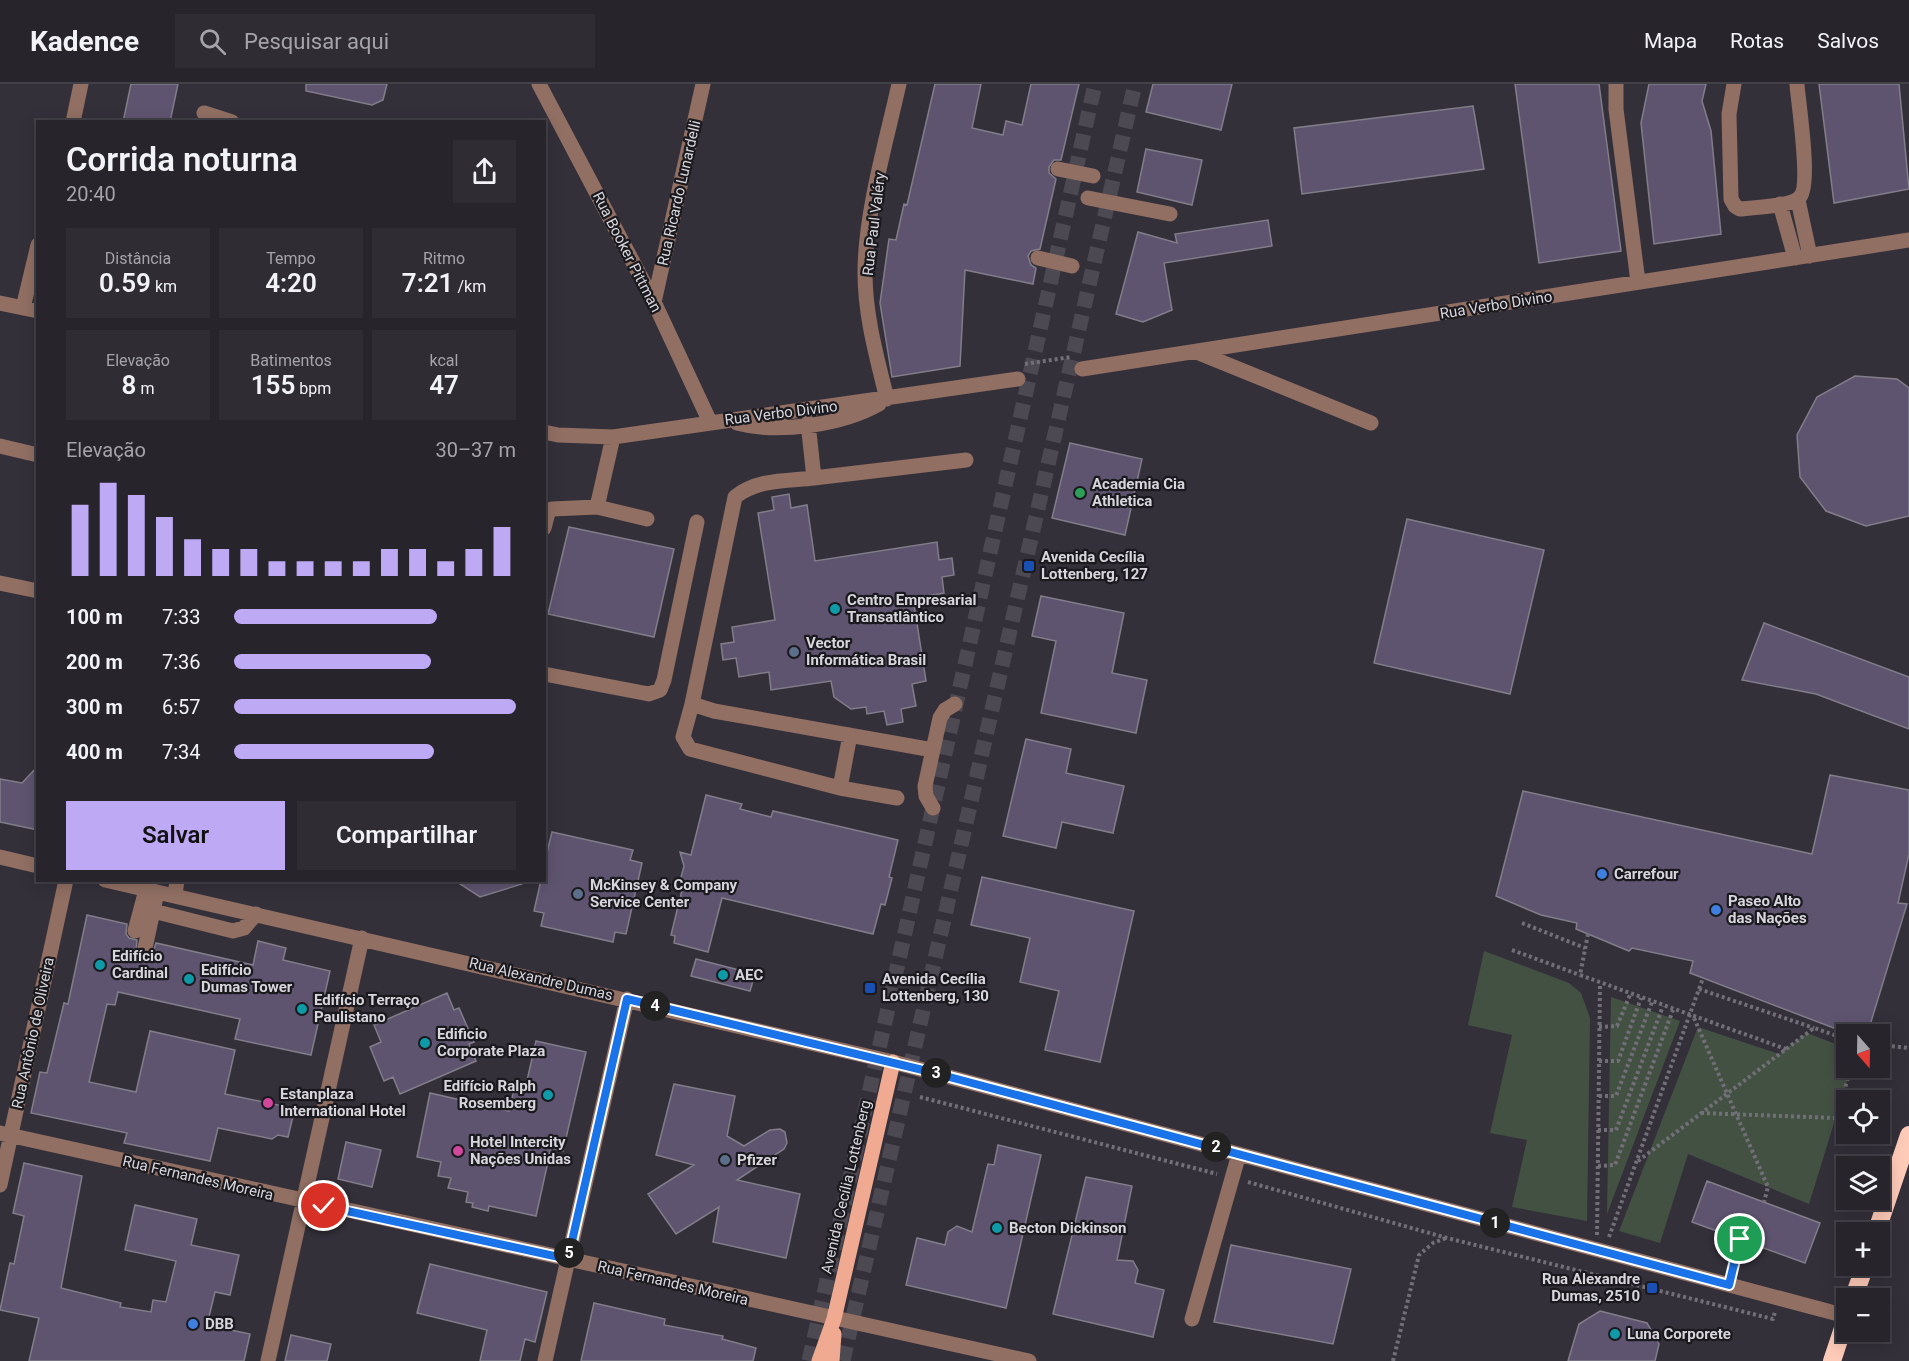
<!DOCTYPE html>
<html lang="pt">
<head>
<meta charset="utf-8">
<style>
  body { margin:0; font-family:Roboto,sans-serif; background:#2f2c34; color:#f1f3f6; height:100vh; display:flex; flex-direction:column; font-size:22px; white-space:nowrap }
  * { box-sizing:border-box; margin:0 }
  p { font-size:20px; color:#a4a4a9 }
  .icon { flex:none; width:33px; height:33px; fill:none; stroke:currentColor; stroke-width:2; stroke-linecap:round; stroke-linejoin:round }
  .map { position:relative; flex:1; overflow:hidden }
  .panel { position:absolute; left:36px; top:36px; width:510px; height:762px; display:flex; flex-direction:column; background:#27242c; border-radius:0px; box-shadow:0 3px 15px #0003,0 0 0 2px #434148 }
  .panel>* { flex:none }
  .needle { width:39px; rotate:160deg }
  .fabs { position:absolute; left:1836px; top:940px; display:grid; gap:12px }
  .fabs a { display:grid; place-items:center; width:54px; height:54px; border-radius:0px; background:#27242c; box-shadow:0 3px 15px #0003,0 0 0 2px #434148; font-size:30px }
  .pin { position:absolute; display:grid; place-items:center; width:51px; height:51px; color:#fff; margin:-26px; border:3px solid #fff; border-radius:50%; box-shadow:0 2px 6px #0007 }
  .km { position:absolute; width:30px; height:30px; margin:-15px; border-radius:50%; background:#222; color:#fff; font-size:16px; line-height:30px; text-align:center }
  .round { display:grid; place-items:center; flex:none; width:63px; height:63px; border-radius:0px; background:#2f2c34 }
  .overview { display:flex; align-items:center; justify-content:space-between; height:102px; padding:0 30px }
  h1 { font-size:33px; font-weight:600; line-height:45px }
  .stats { display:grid; grid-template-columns:repeat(3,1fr); gap:9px; height:102px; padding:6px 30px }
  .stats div { display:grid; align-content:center; border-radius:0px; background:#2f2c34; text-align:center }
  .stats b { font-size:26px; font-weight:600 }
  .stats small { font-size:16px; font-weight:400 }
  .stats p { font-size:16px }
  .chart { height:168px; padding:12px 30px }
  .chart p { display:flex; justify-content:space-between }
  .chart svg { width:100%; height:108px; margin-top:6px; stroke:#bea9f4; stroke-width:6 }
  .cta { display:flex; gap:12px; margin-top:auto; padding:12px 30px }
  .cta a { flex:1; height:69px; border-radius:0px; background:#bea9f4; color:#111; font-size:24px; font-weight:600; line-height:69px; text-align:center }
  .cta a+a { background:#2f2c34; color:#f1f3f6 }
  ul { padding:0 30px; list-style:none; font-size:20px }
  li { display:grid; grid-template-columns:96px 72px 1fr; align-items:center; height:45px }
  li i { height:15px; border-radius:8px; background:#bea9f4 }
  header { display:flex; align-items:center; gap:36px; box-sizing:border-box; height:84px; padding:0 30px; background:#27242c; border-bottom:2px solid #434148 }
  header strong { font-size:28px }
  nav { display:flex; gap:33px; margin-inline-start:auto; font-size:21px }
  .search { width:420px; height:54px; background:#2f2c34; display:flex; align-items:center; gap:15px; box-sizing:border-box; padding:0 21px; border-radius:0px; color:#a4a4a9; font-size:22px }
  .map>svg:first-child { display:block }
  .green { fill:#435143 }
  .building { fill:#5f5470; stroke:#817d89; stroke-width:1.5 }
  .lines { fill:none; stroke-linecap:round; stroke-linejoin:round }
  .major-tunnel { stroke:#4d4952; stroke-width:15; stroke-dasharray:15 8; stroke-linecap:butt }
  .path { stroke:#736f78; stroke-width:4; stroke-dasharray:3 3; stroke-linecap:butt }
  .minor { stroke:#916f63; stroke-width:15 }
  .major { stroke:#f0aa91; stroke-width:15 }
  .highway { stroke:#ffcbb9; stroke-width:18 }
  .route-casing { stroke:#fff; stroke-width:12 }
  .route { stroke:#1a73e8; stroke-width:8 }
  .leisure-dot { fill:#2e9e5b; stroke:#1a191d; stroke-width:2 }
  .transit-dot { fill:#1a4fb4; stroke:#1a191d; stroke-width:2 }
  .culture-dot { fill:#0f9aa8; stroke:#1a191d; stroke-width:2 }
  .service-dot { fill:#5c6f8a; stroke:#1a191d; stroke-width:2 }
  .shop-dot { fill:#3f7fe0; stroke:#1a191d; stroke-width:2 }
  .hotel-dot { fill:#d1479c; stroke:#1a191d; stroke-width:2 }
  .labels { text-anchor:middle; stroke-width:4.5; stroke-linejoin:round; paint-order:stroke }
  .street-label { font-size:15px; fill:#d8d6dd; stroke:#1a191d }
  .poi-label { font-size:15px; font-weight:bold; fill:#d8d6dd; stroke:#1a191d; text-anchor:start }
</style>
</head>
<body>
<header>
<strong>Kadence</strong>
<div class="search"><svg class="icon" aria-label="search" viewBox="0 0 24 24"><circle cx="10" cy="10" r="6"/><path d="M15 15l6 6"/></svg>Pesquisar aqui</div>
<nav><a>Mapa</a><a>Rotas</a><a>Salvos</a></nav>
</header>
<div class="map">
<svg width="1909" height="1277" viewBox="0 0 1909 1277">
  <rect width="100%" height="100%" fill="#34303a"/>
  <path class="green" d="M1484,867l85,32 12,10 9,25 -3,203 -75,-14 15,-67 -37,-7 22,-98 -44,-10z
    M1611,913l69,24 -73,193z
    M1698,943l81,27 28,-21 39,15v20h5l-42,136 -121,-50 -28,89 -41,-12z"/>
  <path class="building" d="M131,0h47l-8,38h-47z
    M306,0h81l-4,16 -11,5 -66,-14z
    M935,0h46l-9,44 31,7 3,-14 16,4 9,-41h48l-18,76h-7l-5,7v6l7,6 -16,70 -9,2 -3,5 3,9 5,3 -3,16 -68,-14 -5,96 -68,11 -12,-74 9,-64 7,1 8,-36 3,1z
    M1153,0h79l-11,46 -75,-18z
    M1515,0h84l22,167 -82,12z
    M1649,0h57l-4,17 9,30 10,103 -67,10 -13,-121z
    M1819,0h80l10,105 -75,14z
    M1473,22l11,63 -182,25 -8,-66z
    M1146,65l56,11 -10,45 -55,-13z
    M1268,136l4,26 -108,17 8,47 -29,12 -27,-8 22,-82 39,11 -2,-9z
    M1855,292l42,3 12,9v128l-43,10 -40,-15 -26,-34 -3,-42 20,-38z
    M1070,359l72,16 -17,76 -73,-17z
    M789,410l2,14 16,-3 8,56 122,-19 2,18 13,-2 2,17 -12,2 2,16 -31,5 13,83 -14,3 4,22 -15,3 2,13 -16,3 -3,-14 -17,3 -1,-7 -15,2 -17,-12 -3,-16 -60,9 -2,-18 -30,5 -3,-19 -13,2 -2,-16 13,-2 -2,-15 43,-7 -17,-107 16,-3 -2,-13z
    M1407,435l137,31 -34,144 -136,-31z
    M569,443l105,22 -20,88 -106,-23z
    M1041,512l83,17 -12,60 35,7 -11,53 -95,-20 15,-72 -24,-5z
    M1764,539l145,54v52l-93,-35 -74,-14z
    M1026,655l45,10 -5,24 58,13 -11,47 -51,-11 -6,26 -53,-12z
    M38,682v64l-38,-8v-43l22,4z
    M1830,691l79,15v64l-11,49 9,1 -40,131h-15l-162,-62 3,-12 -61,-13 -3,3 -53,-22 1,-6 -36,-8 -45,-19 27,-105 289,63z
    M706,711l36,9 -2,5 31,8 2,-6 125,29 -9,37 3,1 -7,27 -4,-1 -8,30 -151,-36 -14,54 -34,-9 1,-7 -4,-1 13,-53 -4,-1 4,-15 -4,-14 11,3z
    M552,748l81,18 -3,10 12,3 -16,71 -11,-2 -2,10 -72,-16 3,-13 -10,-2 7,-31h3v-15z
    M982,793l152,34 -34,151 -55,-12 14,-59 -39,-9 10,-44 -59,-13z
    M454,796h68v4l-42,13z
    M87,831l40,9 -1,10 3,4 8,2 -1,12 6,5 10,-2 4,-12 97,22 5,-24 28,7 -3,12 47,11 -19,84 -76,-16 5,-20 -122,-27 -3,13 -8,-1 -18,78 47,10 14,-61 85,19 -10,44 58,12 -1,3 12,3 -6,25 -10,-2 -6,4 -54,-11 -8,33 -86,-18 3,-10 -96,-20 9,-41 7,1 17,-70 4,1z
    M696,875l59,15 -5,17 -59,-15z
    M447,909l7,17 5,-2 15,34 -5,2 7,17 -76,33 -7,-17 -9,4 -14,-34 11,-5 -7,-17z
    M536,957l50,11 -23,99 -12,-3 -15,68 -47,-10 -1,5 -16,-4 1,-4 -7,-1 2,-10 -20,-4 3,-10 -13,-2 3,-14 -24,-5 13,-64 79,18 7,-29 10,3z
    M674,1000l61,12 -8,40 17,10 26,-16 10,-1 5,3 2,11 -3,6 -47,31 63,14 -14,64 -73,-16 6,-35 -43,27 -28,-40 46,-29 -38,-10z
    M346,1058l35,8 -9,37 -34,-8z
    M998,1061l43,10 -35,153 -100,-23 11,-47 28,7 3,-13 9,-6 15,6 16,-68 6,1z
    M24,1079l58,13 -21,112 60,15 -1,4 31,5 2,-12 13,2 10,-41 -51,-11 10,-45 62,14 -6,26 48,10 -9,40 -15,-3 -8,33 43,9 -6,27h-215l10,-43 -39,-8 10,-47 4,1 10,-48 -11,-3z
    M1086,1093l46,9 -15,74 16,1 5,9 -3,13 29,7 -11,47 -100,-23z
    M1707,1097l113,42 -15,40 -113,-41z
    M1231,1161l120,24 -18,75 -119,-22z
    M430,1180l117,28 -12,50 -10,-3 -5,22h-40l7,-31 -70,-17z
    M594,1219l71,16 -1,6 59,11 -1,3 34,9 -3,13h-172z
    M1600,1227l47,12 12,21 -4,17h-87l11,-37z
    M291,1251l40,9 -4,17h-42z"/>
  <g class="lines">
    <path class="major-tunnel" d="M809,1277l286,-1277
      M843,1277l292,-1277"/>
    <path class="path" d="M1025,280l46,-7
      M1522,839l63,25
      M1588,850l-8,41 206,74
      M1512,866l68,25
      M1699,905l115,39
      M1694,934l74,169 -4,15
      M1599,943l18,-1 13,-31
      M1880,961l29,3
      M1599,977h19l23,-63
      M1599,1012h17l36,-94
      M920,1013l297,77
      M1701,1029l135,5 15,-50
      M1598,1046h18l47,-124
      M1638,1077l176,-133 32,11
      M1598,1082l17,-1 58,-155
      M1248,1098l199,56 326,81 2,-7
      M1597,1151l3,-251
      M1609,1153l94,-259
      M1732,1187l8,-32
      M1393,1277l26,-106 14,-12 13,-5"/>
    <path class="minor" d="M539,0l115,218 56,120
      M1616,0v25l22,173
      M1734,0l-5,30 2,85 4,7 5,3c13,-1 50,-3 59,-11 13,-10 -1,-96 -2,-114
      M204,29l28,9
      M73,38l8,-38
      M1058,85l35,7
      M1088,114l82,16
      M1798,116l12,56
      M1780,120l15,54
      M1038,174l34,8
      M654,218l49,-218
      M0,219l38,8
      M23,224l15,-63
      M1199,269l172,70
      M1082,285l827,-129
      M887,315c-10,-41 -22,-83 -22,-126 0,-60 21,-130 34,-189
      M737,339c41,11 105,2 142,-19
      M808,339l6,55 152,-18
      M544,348l14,3 55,2 405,-58
      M613,353l-16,70 50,12
      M0,362l38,9
      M814,394c-27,3 -57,1 -79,19l-43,207 22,7 219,39
      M544,444l4,-15 4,-4 45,-2
      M0,499l38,8
      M544,590l105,20 11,-4 4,-10 33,-158
      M692,620l-9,33 7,12 150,39
      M850,651l-10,53 57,10
      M933,724l-7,-12 -1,-10 15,-68 5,-8 10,-6
      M0,773l38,9
      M105,796l788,182 953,254
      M157,808l-4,19 80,20 11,-3 12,-14
      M175,811l2,-15
      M135,847l11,-41
      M145,864l8,-37
      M0,1049l1029,228
      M0,1101l66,-305
      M1192,1235l47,-165
      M268,1277l94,-423
      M545,1277l82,-362"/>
    <path class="major" d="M819,1277l15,-42 59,-257
      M832,1277l2,-27"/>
    <path class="highway" d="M1876,1149l33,-98
      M1853,1215l12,-33
      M1832,1277l14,-42"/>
  </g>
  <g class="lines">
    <defs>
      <path id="route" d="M324,1122l244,53 59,-260 300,72 802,214 11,-46"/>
    </defs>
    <use href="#route" class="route-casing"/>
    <use href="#route" class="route"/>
  </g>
  <circle class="leisure-dot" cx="1080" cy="409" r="6"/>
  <g class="transit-dot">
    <rect x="1023" y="476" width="12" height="12" rx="3"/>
    <rect x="864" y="898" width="12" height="12" rx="3"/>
    <rect x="1646" y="1198" width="12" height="12" rx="3"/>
  </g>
  <g class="culture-dot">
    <circle cx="835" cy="525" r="6"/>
    <circle cx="100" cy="881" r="6"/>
    <circle cx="723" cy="891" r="6"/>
    <circle cx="189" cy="895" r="6"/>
    <circle cx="302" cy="925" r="6"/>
    <circle cx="425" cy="959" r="6"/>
    <circle cx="548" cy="1011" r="6"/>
    <circle cx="997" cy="1144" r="6"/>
    <circle cx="1615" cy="1250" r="6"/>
  </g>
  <g class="service-dot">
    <circle cx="794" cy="568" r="6"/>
    <circle cx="578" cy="810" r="6"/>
    <circle cx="725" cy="1076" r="6"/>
  </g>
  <g class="shop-dot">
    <circle cx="1602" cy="790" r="6"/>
    <circle cx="1716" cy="826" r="6"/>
    <circle cx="193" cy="1240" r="6"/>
  </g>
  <g class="hotel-dot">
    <circle cx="268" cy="1019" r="6"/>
    <circle cx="458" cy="1067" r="6"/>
  </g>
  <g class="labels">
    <g class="street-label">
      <text transform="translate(679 109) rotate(-77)" y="5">Rua Ricardo Lunardelli</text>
      <text transform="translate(874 140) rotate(-83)" y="5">Rua Paul Valéry</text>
      <text transform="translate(627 168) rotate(63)" y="5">Rua Booker Pittman</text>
      <text transform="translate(1496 221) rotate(-9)" y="5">Rua Verbo Divino</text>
      <text transform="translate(781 329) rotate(-7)" y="5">Rua Verbo Divino</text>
      <text transform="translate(541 895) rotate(13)" y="5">Rua Alexandre Dumas</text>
      <text transform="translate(33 949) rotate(-78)" y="5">Rua Antônio de Oliveira</text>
      <text transform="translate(198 1094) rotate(13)" y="5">Rua Fernandes Moreira</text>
      <text transform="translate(846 1103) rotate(-77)" y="5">Avenida Cecília Lottenberg</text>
      <text transform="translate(673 1199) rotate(13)" y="5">Rua Fernandes Moreira</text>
    </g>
    <g class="poi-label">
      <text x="1092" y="405">Academia Cia<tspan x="1092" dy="17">Athletica</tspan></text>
      <text x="1041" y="478">Avenida Cecília<tspan x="1041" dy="17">Lottenberg, 127</tspan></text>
      <text x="847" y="521">Centro Empresarial<tspan x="847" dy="17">Transatlântico</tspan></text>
      <text x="806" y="564">Vector<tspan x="806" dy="17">Informática Brasil</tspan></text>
      <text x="1614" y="795">Carrefour</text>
      <text x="590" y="806">McKinsey &amp; Company<tspan x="590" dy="17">Service Center</tspan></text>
      <text x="1728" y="822">Paseo Alto<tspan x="1728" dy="17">das Nações</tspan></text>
      <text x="112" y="877">Edifício<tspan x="112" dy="17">Cardinal</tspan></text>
      <text x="201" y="891">Edifício<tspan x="201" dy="17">Dumas Tower</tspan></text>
      <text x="735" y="896">AEC</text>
      <text x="882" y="900">Avenida Cecília<tspan x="882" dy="17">Lottenberg, 130</tspan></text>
      <text x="314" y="921">Edifício Terraço<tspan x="314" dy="17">Paulistano</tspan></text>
      <text x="437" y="955">Edificio<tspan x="437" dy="17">Corporate Plaza</tspan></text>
      <text x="536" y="1007" text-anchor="end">Edifício Ralph<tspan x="536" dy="17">Rosemberg</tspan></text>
      <text x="280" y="1015">Estanplaza<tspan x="280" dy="17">International Hotel</tspan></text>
      <text x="470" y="1063">Hotel Intercity<tspan x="470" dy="17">Nações Unidas</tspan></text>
      <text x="737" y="1081">Pfizer</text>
      <text x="1009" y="1149">Becton Dickinson</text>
      <text x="1640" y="1200" text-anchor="end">Rua Alexandre<tspan x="1640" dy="17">Dumas, 2510</tspan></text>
      <text x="205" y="1245">DBB</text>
      <text x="1627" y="1255">Luna Corporete</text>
    </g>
  </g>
</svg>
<div class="fabs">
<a><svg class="needle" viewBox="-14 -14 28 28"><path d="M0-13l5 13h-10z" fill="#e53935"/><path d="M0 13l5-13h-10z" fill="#a4a4a9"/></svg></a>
<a><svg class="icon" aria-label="locate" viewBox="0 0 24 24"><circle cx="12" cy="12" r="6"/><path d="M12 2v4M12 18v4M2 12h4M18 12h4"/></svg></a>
<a><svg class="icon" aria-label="layers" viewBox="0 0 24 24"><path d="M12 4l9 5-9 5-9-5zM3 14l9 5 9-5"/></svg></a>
<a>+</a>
<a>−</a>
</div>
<div class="pin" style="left:1740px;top:1155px;background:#1e9e55"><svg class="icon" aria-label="arrive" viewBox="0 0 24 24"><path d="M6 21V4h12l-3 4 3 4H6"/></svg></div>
<div class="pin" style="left:324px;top:1122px;background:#d93025"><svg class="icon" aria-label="check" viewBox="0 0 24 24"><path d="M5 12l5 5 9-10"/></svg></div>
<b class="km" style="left:1495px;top:1139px">1</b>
<b class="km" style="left:1216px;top:1063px">2</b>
<b class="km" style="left:936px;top:989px">3</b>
<b class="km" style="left:655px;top:922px">4</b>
<b class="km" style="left:569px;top:1169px">5</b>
<section class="panel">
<div class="overview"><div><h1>Corrida noturna</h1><p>20:40</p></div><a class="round"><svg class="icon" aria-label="share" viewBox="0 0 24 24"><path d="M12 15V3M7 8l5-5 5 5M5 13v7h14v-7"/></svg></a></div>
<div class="stats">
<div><p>Distância</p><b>0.59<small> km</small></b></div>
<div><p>Tempo</p><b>4:20</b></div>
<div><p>Ritmo</p><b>7:21<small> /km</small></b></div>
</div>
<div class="stats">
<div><p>Elevação</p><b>8<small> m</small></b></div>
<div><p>Batimentos</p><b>155<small> bpm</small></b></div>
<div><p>kcal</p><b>47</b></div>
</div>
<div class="chart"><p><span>Elevação</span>30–37 m</p>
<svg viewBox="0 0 160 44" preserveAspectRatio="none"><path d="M5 44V15M15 44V6M25 44V11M35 44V20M45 44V29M55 44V33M65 44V33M75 44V38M85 44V38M95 44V38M105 44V38M115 44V33M125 44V33M135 44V38M145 44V33M155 44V24"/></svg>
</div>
<ul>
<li><b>100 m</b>7:33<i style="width:72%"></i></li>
<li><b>200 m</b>7:36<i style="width:70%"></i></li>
<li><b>300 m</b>6:57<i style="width:100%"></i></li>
<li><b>400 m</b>7:34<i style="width:71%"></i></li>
</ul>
<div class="cta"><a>Salvar</a><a>Compartilhar</a></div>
</section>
</div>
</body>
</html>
